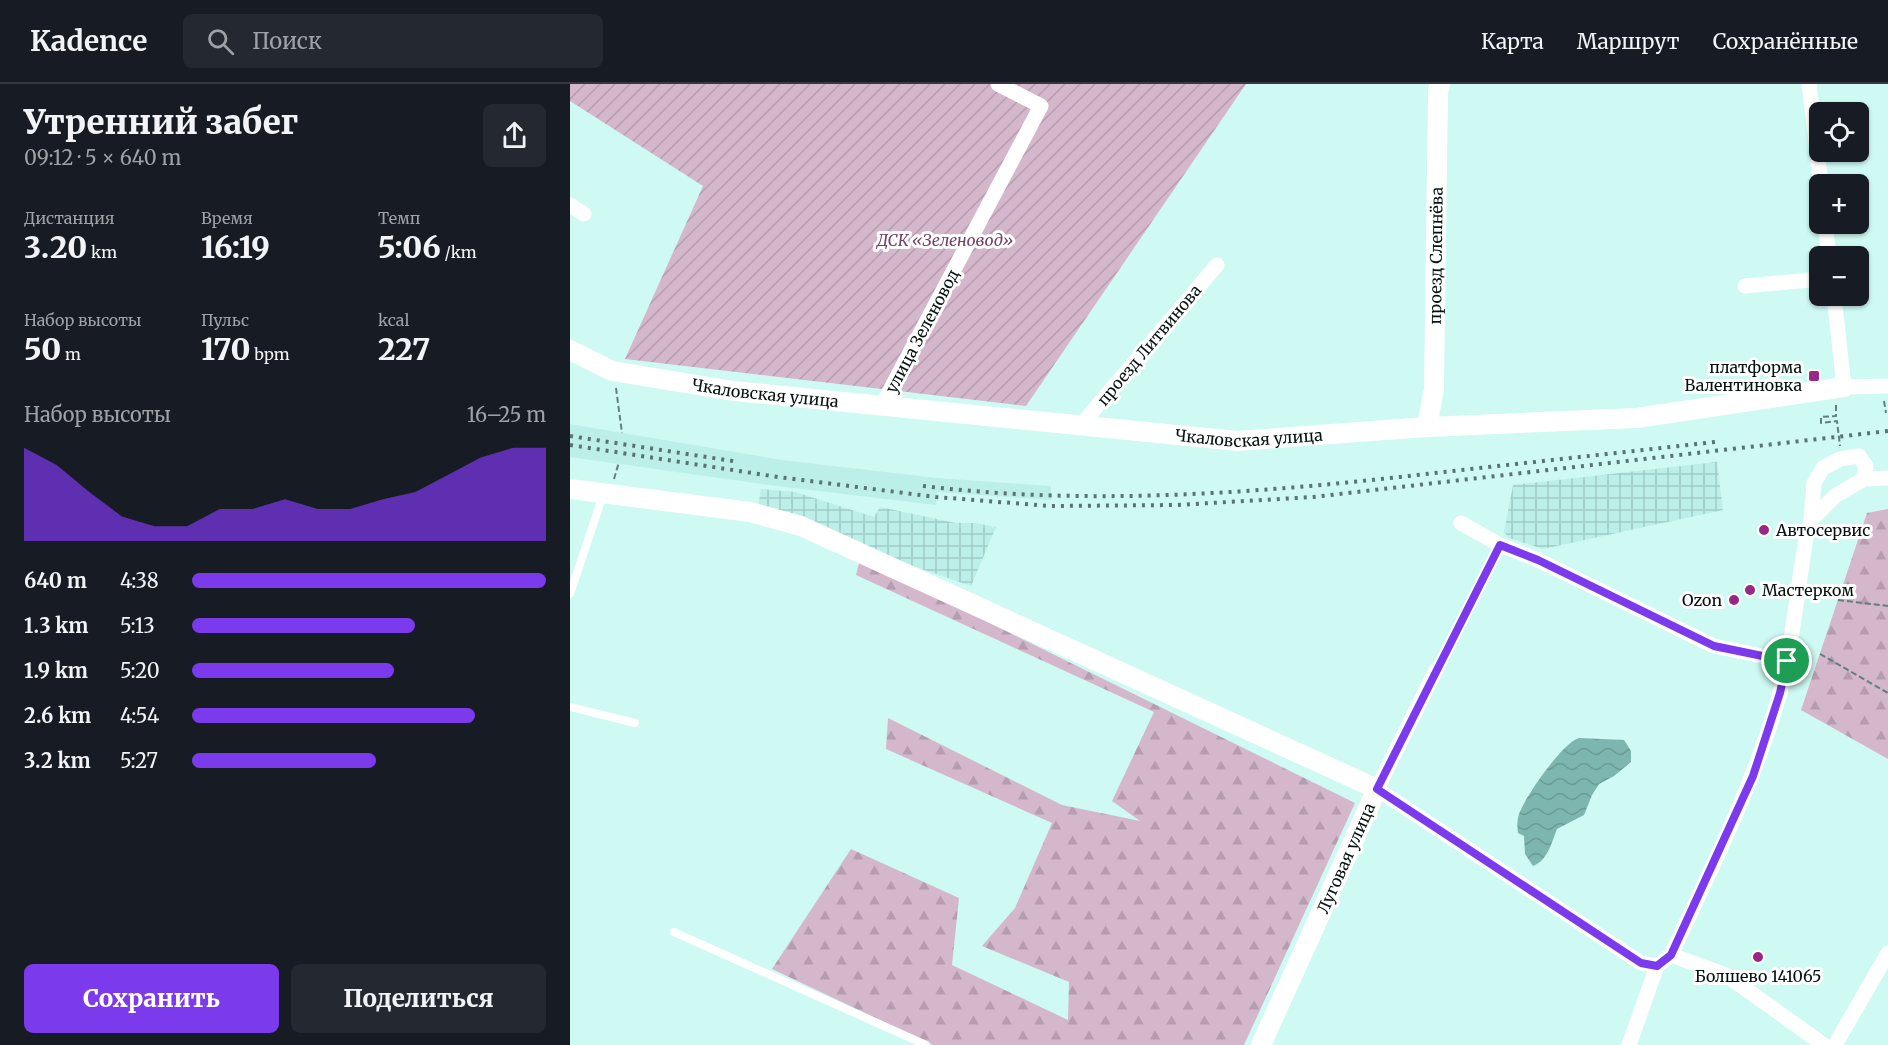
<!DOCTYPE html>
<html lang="ru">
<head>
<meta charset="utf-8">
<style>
  body { margin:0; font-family:Merriweather,serif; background:#242831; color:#f1f3f6; height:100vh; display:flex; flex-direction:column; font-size:22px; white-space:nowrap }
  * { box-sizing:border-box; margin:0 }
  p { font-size:20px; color:#9ea1a6 }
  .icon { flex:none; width:33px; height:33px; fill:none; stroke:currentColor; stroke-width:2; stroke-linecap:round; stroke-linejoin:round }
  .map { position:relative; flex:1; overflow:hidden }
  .drawer { display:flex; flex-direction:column; background:#171b24; width:570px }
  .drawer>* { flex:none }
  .buttons { position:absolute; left:1239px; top:18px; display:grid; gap:12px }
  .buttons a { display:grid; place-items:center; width:60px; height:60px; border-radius:9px; background:#171b24; box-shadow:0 2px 4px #0004; font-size:30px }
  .pin { position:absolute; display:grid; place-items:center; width:51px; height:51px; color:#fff; margin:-26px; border:3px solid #fff; border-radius:50%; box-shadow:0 2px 6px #0007 }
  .round { display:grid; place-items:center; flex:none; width:63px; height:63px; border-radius:9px; background:#242831 }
  .summary { display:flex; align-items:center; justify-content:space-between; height:102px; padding:0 24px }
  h1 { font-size:33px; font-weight:800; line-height:45px }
  .metrics { display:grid; grid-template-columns:repeat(3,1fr); gap:9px; height:102px; padding:6px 24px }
  .metrics div { display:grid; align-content:center }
  .metrics b { font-size:30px; font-weight:800 }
  .metrics small { font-size:16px; font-weight:400 }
  .metrics p { font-size:16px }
  .chart { height:168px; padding:12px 24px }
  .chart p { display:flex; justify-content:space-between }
  .chart svg { width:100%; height:108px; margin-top:6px; fill:#7c3aed; opacity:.7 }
  .primary-button { display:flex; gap:12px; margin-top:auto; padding:12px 24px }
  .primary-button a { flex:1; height:69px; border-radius:9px; background:#7c3aed; color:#fff; font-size:24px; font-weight:800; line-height:69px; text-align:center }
  .primary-button a+a { background:#242831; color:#f1f3f6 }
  ul { padding:0 24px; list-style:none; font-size:20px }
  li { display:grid; grid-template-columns:96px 72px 1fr; align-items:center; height:45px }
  li i { height:15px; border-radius:8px; background:#7c3aed }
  header { display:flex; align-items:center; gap:36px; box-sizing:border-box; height:84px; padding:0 30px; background:#171b24; border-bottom:2px solid #363941 }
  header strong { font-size:28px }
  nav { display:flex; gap:33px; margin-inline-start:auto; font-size:21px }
  .search { width:420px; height:54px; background:#242831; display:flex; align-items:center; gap:15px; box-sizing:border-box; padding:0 21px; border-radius:9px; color:#9ea1a6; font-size:22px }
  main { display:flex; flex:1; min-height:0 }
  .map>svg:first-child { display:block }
  .built { fill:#bcefe8 }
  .industrial { fill:url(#industrial-grid) }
  .forest { fill:url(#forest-firs) }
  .garden { fill:url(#garden-furrows) }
  .water { fill:url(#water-waves) }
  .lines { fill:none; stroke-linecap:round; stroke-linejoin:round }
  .path { stroke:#637f7b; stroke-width:2; stroke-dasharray:6 3; stroke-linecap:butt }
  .service { stroke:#fff; stroke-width:8 }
  .minor { stroke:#fff; stroke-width:15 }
  .tertiary { stroke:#fff; stroke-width:20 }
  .rail { stroke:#597370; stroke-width:4; stroke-dasharray:3 6; stroke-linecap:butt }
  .route-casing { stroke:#fff; stroke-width:12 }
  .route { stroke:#7c3aed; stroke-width:8 }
  .poi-dot { fill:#992785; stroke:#fff; stroke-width:2 }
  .labels { text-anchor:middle; stroke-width:6; stroke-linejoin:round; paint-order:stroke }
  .park-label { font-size:16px; font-style:italic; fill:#744067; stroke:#fff }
  .street-label { font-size:16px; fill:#03110f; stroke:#fff }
  .poi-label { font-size:16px; fill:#03110f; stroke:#fff; text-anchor:end }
</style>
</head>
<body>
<header>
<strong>Kadence</strong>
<div class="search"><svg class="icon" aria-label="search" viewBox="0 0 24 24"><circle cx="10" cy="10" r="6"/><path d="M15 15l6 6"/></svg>Поиск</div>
<nav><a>Карта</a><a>Маршрут</a><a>Сохранённые</a></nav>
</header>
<main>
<section class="drawer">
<div class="summary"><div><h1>Утренний забег</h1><p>09:12 · 5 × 640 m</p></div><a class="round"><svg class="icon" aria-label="share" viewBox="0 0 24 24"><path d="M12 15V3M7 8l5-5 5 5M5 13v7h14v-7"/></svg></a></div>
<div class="metrics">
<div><p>Дистанция</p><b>3.20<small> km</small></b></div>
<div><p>Время</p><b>16:19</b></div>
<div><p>Темп</p><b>5:06<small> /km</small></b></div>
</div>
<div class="metrics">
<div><p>Набор высоты</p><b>50<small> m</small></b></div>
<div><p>Пульс</p><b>170<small> bpm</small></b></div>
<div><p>kcal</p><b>227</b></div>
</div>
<div class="chart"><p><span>Набор высоты</span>16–25 m</p>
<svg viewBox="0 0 160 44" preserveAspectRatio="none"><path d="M0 44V6L10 13L20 24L30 34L40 38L50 38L60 31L70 31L80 27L90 31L100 31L110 27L120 24L130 17L140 10L150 6L160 6V44z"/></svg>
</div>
<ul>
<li><b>640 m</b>4:38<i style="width:100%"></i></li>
<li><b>1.3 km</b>5:13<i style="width:63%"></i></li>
<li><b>1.9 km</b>5:20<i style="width:57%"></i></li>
<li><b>2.6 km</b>4:54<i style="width:80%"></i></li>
<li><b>3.2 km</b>5:27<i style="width:52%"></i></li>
</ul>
<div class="primary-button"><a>Сохранить</a><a>Поделиться</a></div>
</section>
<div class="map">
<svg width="1318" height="961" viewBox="0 0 1318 961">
  <defs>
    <pattern id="industrial-grid" width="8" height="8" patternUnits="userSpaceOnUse" patternTransform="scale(1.5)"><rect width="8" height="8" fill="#bcefe8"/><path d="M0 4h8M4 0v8" fill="none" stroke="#a0ccc6"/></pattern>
    <pattern id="forest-firs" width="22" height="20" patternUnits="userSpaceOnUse" patternTransform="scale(1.5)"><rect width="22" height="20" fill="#d5b7cc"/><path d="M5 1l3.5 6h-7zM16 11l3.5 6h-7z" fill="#b59cae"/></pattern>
    <pattern id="garden-furrows" width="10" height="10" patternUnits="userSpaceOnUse" patternTransform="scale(1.5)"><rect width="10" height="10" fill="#d5b7cc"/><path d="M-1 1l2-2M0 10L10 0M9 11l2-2" fill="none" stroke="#b59cae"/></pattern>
    <pattern id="water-waves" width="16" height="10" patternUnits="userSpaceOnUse" patternTransform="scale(1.5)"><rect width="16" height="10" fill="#7db5af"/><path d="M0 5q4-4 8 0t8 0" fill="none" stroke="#6a9b95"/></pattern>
  </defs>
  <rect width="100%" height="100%" fill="#cff9f3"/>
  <path class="built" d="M0,340l211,36 156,18 114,8v14l-114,-8 -1,13 -159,-19 -207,-29z"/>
  <path class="industrial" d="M1147,378l6,48 -180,39 -34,-11 -5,-6 9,-47z
    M191,405l34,3 79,25 6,-10 76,16h20l20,4 -25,59 -214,-74z"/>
  <path class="forest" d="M1318,425v250l-87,-49 66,-197z
    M290,475l495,244 -111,242h-311l-161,-76 79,-120 108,49 -7,67 116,55 1,-38 -87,-36 33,-38 37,-85 -166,-74 2,-31 174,87 78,16 -28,-20 42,-89 -298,-137z"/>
  <path class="garden" d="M0,0h676l-220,322 -401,-47 78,-173 -133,-85z"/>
  <path class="water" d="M1009,654l45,2 7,11v11l-17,14 -15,8 -7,11 -8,20 -27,14c-6,15 -9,31 -24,37l-8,-12 -1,-18 -6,-3c-1,-7 -1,-12 1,-19 6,-17 43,-71 60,-76z"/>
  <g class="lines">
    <path class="path" d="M46,304l6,45
      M1314,317l2,12
      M1266,321v11l-15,1v6l16,-2 3,25
      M44,395l5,-17
      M1268,516l50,6
      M1250,570l68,39
      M873,573l51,-99"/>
    <path class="service" d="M0,510l33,-99
      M0,623l65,16
      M104,848l252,113"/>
    <path class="minor" d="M1239,0l12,100
      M0,121l14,9
      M1255,140l4,32
      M1175,202l75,-7
      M1264,212l10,91 44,-1
      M311,323l160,-301 -43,-22
      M511,341l136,-160
      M1294,395l24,-1
      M891,439l39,22 38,15 176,86 73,15
      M866,586l-59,119 264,174 16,3
      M1101,871l55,20 98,70
      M1059,961l28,-79 14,-11c40,-86 83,-171 109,-262 13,-50 17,-103 26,-154l5,-19 3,-37 9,-15 17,-9 19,-3 7,10 -2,13 -29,17 -24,24
      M1265,961l53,-92"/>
    <g class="tertiary">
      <path id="s1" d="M0,266l42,21 122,20 503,50 190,-14 210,-9 207,-31"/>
      <path id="s2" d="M857,343l7,-38 4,-297 2,-8"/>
      <path d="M0,405l180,23 51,14 576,263 -116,256"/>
    </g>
    <path class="rail" d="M0,352l169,26
      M0,361l208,32 158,20 114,9 127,-1 136,-8 575,-66
      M353,402c175,21 348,6 521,-14 90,-10 181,-20 271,-30"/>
  </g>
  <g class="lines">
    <defs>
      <path id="route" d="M930,461l38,15 176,86 73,15 -7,32 -27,83 -82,179 -14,11 -16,-3 -264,-174z"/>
    </defs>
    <use href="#route" class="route-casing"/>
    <use href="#route" class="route"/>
  </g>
  <g class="poi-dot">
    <rect x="1238" y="286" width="12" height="12" rx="3"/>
    <circle cx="1194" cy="446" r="6"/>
    <circle cx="1180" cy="506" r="6"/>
    <circle cx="1164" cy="516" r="6"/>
    <circle cx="1188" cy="873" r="6"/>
  </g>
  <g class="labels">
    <g class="park-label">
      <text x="375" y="162">ДСК «Зеленовод»</text>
    </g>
    <g class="street-label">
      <text dy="6" stroke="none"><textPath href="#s2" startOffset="172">проезд Слепнёва</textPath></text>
      <text transform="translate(352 247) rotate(-62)" y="6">улица Зеленовод</text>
      <text transform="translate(579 261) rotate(-50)" y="6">проезд Литвинова</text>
      <text dy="6" stroke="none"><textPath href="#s1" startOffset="202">Чкаловская улица</textPath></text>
      <text dy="6" stroke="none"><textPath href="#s1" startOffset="688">Чкаловская улица</textPath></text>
      <text transform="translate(776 774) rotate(-66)" y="6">Луговая улица</text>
    </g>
    <g class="poi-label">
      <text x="1232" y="289">платформа<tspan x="1232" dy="18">Валентиновка</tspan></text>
      <text x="1206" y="452" text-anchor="start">Автосервис</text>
      <text x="1192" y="512" text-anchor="start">Мастерком</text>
      <text x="1152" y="522">Ozon</text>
      <text x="1188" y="898" text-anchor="middle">Болшево 141065</text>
    </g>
  </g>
</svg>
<div class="buttons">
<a><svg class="icon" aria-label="locate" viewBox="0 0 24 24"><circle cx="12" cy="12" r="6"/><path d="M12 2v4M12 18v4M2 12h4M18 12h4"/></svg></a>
<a>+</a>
<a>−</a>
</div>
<div class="pin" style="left:1217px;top:577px;background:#1e9e55"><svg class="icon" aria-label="arrive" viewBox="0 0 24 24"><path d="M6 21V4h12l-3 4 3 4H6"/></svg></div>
</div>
</main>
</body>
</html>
